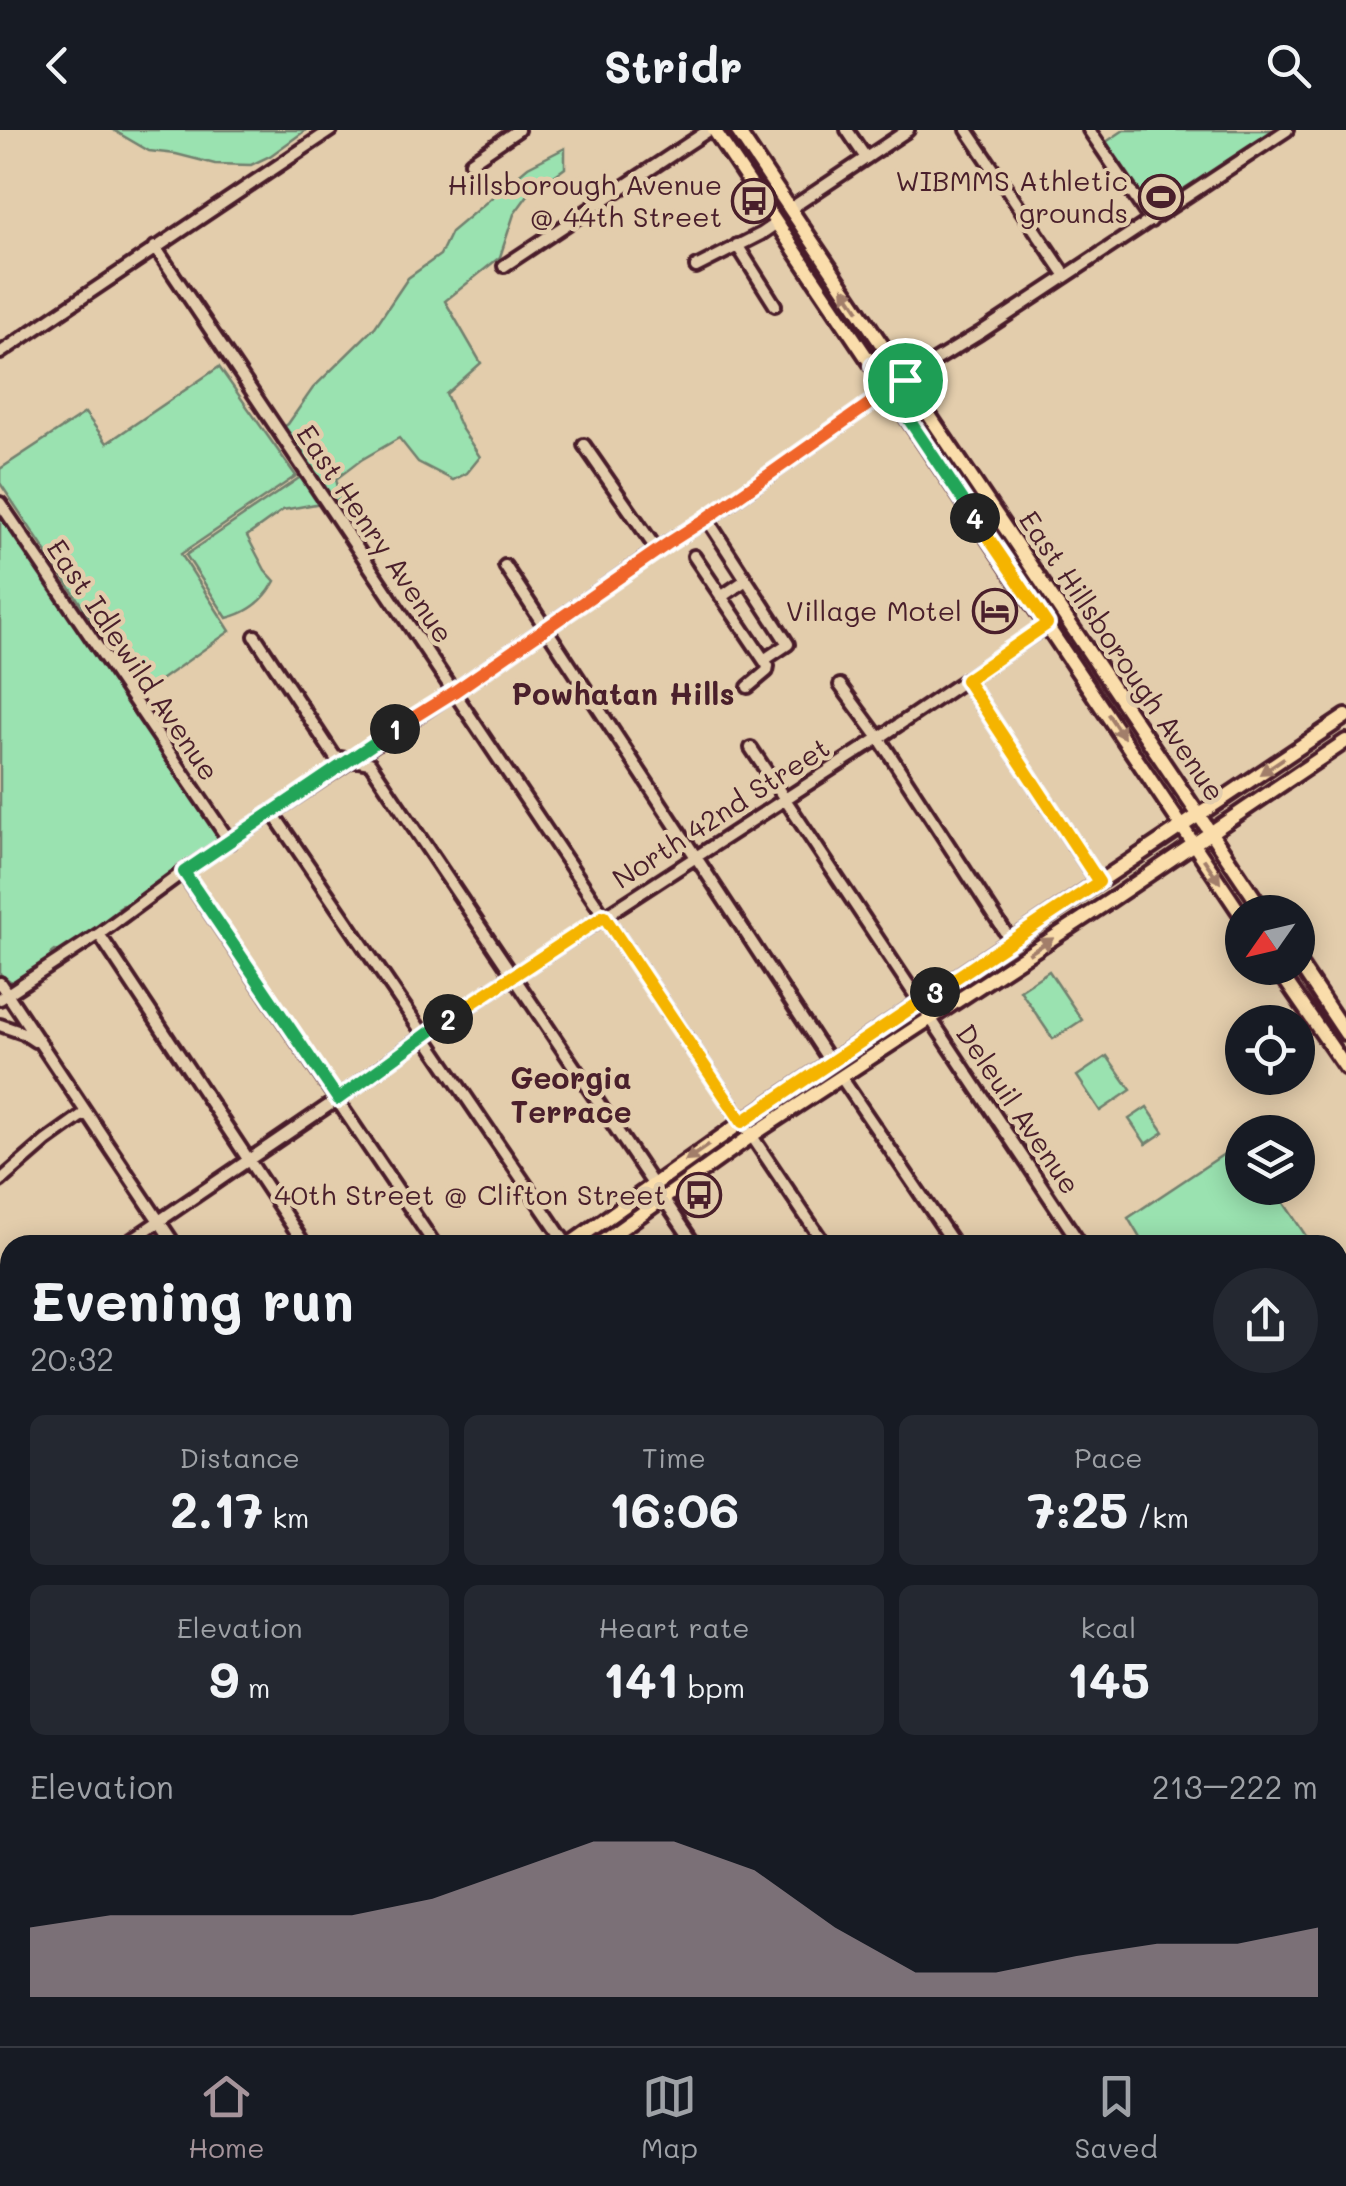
<!DOCTYPE html>
<html lang="en">
<head>
<meta charset="utf-8">
<style>
  body { margin:0; font-family:Mali,sans-serif; background:#242831; color:#f1f3f6; height:100vh; display:flex; flex-direction:column; font-size:38px; white-space:nowrap }
  * { box-sizing:border-box; margin:0 }
  p { font-size:32px; color:#9ea1a6 }
  .icon { flex:none; width:55px; height:55px; fill:none; stroke:currentColor; stroke-width:2; stroke-linecap:round; stroke-linejoin:round }
  .map { position:relative; flex:1; overflow:hidden }
  .drawer { position:absolute; left:0px; top:1105px; width:1348px; height:812px; display:flex; flex-direction:column; background:#171b24; border-radius:30px 30px 0 0; box-shadow:0 5px 25px #0003 }
  .drawer>* { flex:none }
  .needle { width:65px; rotate:236deg }
  .controls { position:absolute; left:1225px; top:765px; display:grid; gap:20px }
  .controls a { display:grid; place-items:center; width:90px; height:90px; border-radius:50%; background:#171b24; box-shadow:0 5px 25px #0003; font-size:50px }
  .pin { position:absolute; display:grid; place-items:center; width:85px; height:85px; color:#fff; margin:-42px; border:5px solid #fff; border-radius:50%; box-shadow:0 2px 10px #0007 }
  .km { position:absolute; width:50px; height:50px; margin:-25px; border-radius:50%; background:#222; color:#fff; font-size:28px; line-height:50px; text-align:center }
  .round { display:grid; place-items:center; flex:none; width:105px; height:105px; border-radius:52px; background:#242831 }
  .overview { display:flex; align-items:center; justify-content:space-between; height:170px; padding:0 30px }
  h1 { font-size:55px; font-weight:700; line-height:75px }
  .metrics { display:grid; grid-template-columns:repeat(3,1fr); gap:15px; height:170px; padding:10px 30px }
  .metrics div { display:grid; align-content:center; border-radius:15px; background:#242831; text-align:center }
  .metrics b { font-size:50px; font-weight:700 }
  .metrics small { font-size:28px; font-weight:400 }
  .metrics p { font-size:28px }
  .chart { height:280px; padding:20px 30px }
  .chart p { display:flex; justify-content:space-between }
  .chart svg { width:100%; height:180px; margin-top:10px; fill:#a6949b; opacity:.7 }
  header { display:flex; justify-content:space-between; align-items:center; height:130px; padding:0 30px; background:#171b24; font-size:45px; font-weight:700 }
  .dock { display:flex; justify-content:space-around; align-items:center; height:140px; border-top:2px solid #363941; background:#171b24; font-size:28px; color:#9ea1a6 }
  .dock a { display:grid; justify-items:center; gap:5px }
  .dock .on { color:#a6949b }
  .map>svg:first-child { display:block }
  .green { fill:#9ae2b0; stroke:#72806e; stroke-width:2.5 }
  .water { fill:#86c1e5; stroke:#6e809b; stroke-width:2.5 }
  .lines { fill:none; stroke-linecap:round; stroke-linejoin:round }
  .minor-casing { stroke:#4a1f2b; stroke-width:18 }
  .major-casing { stroke:#4a1f2b; stroke-width:20 }
  .minor { stroke:#e3cdac; stroke-width:10 }
  .major { stroke:#faddab; stroke-width:12 }
  .oneway { fill:#a27e6b }
  .split-1-casing { stroke:#fff; stroke-width:20 }
  .split-2-casing { stroke:#fff; stroke-width:20 }
  .split-3-casing { stroke:#fff; stroke-width:20 }
  .split-4-casing { stroke:#fff; stroke-width:20 }
  .split-5-casing { stroke:#fff; stroke-width:20 }
  .split-1 { stroke:#f0652b; stroke-width:12 }
  .split-2 { stroke:#22a559; stroke-width:12 }
  .split-3 { stroke:#f5b400; stroke-width:12 }
  .split-4 { stroke:#f5b400; stroke-width:12 }
  .split-5 { stroke:#22a559; stroke-width:12 }
  .labels { text-anchor:middle; stroke-width:9; stroke-linejoin:round; paint-order:stroke }
  .poi-label { font-size:28px; fill:#4a1f2b; stroke:#e3cdac; text-anchor:end }
  .street-label { font-size:28px; fill:#4a1f2b; stroke:#e3cdac }
  .neighbourhood-label { font-size:30px; font-weight:bold; fill:#4a1f2b; stroke:#e3cdac }
</style>
</head>
<body>
<header><svg class="icon" aria-label="back" viewBox="0 0 24 24"><path d="M15 5l-7 7 7 7"/></svg>Stridr<svg class="icon" aria-label="search" viewBox="0 0 24 24"><circle cx="10" cy="10" r="6"/><path d="M15 15l6 6"/></svg></header>
<div class="map">
<svg width="1346" height="1916" viewBox="0 0 1346 1916">
  <rect width="100%" height="100%" fill="#e3cdac"/>
  <filter id="ink" filterUnits="userSpaceOnUse"><feTurbulence type="fractalNoise" baseFrequency=".01" numOctaves="2"/><feDisplacementMap in="SourceGraphic" scale="20" xChannelSelector="R" yChannelSelector="G"/><feConvolveMatrix kernelMatrix="1 2 1 2 8 2 1 2 1" color-interpolation-filters="sRGB"/></filter>
  <g filter="url(#ink)">
    <path class="green" d="M113,0h193l-36,26 -19,9 -36,-1 -39,-10 -27,-3z
      M1124,0h163l-136,91 -51,-75z
      M565,18v20l-37,27 -14,19 -14,43 -55,44 36,62 -35,31 15,34 19,29 -13,16 -14,7 -35,-18 -19,-24 -38,22 -25,19 5,21 -9,1 -50,-73 6,-4 25,-36 62,-61 33,-49 32,-23 11,-23 77,-65z
      M219,237l77,109 -115,78 49,77 -89,63 -141,-211v-14l85,-56 22,30z
      M274,303l47,70 -38,7 -36,26 18,34 10,11c-10,19 -27,32 -48,37l-41,-63 113,-77v-5l-27,-38z
      M0,381l220,329 -5,6 -87,62 -5,-3 -5,3v6l-58,38 -5,-1 -4,3v5l-38,24 -13,-9z
      M1049,841l33,49 -29,19 -33,-49z
      M1107,926l24,34 -31,21 -23,-35z
      M1147,977l17,25 -18,12 -17,-25z
      M1242,1012v46h32l38,57h-168l-16,-27z
      M1338,1153l8,13v86l-8,6z
      M1338,1388l8,9v44l-8,5z
      M10,1631v39l-7,5 -3,-5v-32z"/>
    <path class="water" d="M3,1701l7,3v56h-10v-58z"/>
    <g class="lines">
      <defs>
        <path id="minor" d="M847,0l19,28
          M967,0l99,146
          M1089,0l62,91
          M471,32l47,-32
          M790,79l118,-79
          M737,115l38,60
          M155,117l670,998
          M504,136l205,-136
          M696,137l65,-33 16,-11
          M0,223l331,-223
          M905,249l75,-46 307,-203
          M584,315l73,105
          M0,373l230,339
          M707,389l81,125 -24,16
          M694,426l74,110 -1,5 -19,16
          M505,436l326,497
          M721,467l25,-17
          M255,506l80,121 35,6 283,421
          M966,550l133,203
          M840,555l39,53 132,203
          M751,618l330,497
          M272,682l295,433
          M183,742l252,373
          M99,804l206,311
          M0,853l175,262
          M0,869l99,-65 84,-62 271,-180 215,-150 38,-23 182,-129
          M0,895l23,8 12,8
          M841,947l114,168
          M0,1051l46,-40 39,-28
          M663,1068l32,47
          M124,1115l214,-146 87,-64 88,-59 366,-238 168,-113
          M0,1200l10,-6
          M1338,1274l8,-6
          M1338,1297l8,13
          M0,1343l10,15
          M1338,1494l8,13
          M1338,1597l8,-5
          M1338,1682l8,12
          M1338,1874l8,12
          M223,1908l6,8
          M457,1908l6,8
          M708,1908l6,8
          M835,1908l6,8
          M969,1908l5,8
          M378,1916l13,-8
          M860,1916l12,-8"/>
        <path id="major" d="M714,0l528,786
          M737,0l527,782
          M1298,832l48,72
          M1277,838l69,100
          M569,1115l173,-123 604,-406
          M598,1115l153,-109 360,-236 235,-159
          M0,1500l10,-7
          M0,1521l10,-7"/>
      </defs>
      <use href="#minor" class="minor-casing"/>
      <use href="#major" class="major-casing"/>
      <use href="#minor" class="minor"/>
      <use href="#major" class="major"/>
    </g>
    <defs><path id="oneway-solid" d="M-6-.8H1V-3.2L6.5 0L1 3.2V.8H-6Z" transform="scale(2.5)"/></defs>
    <g class="oneway">
      <use href="#oneway-solid" transform="translate(851 169) rotate(-124)"/>
      <use href="#oneway-solid" transform="translate(1116 596) rotate(56)"/>
      <use href="#oneway-solid" transform="translate(1272 636) rotate(146)"/>
      <use href="#oneway-solid" transform="translate(1212 741) rotate(56)"/>
      <use href="#oneway-solid" transform="translate(1041 816) rotate(-33)"/>
      <use href="#oneway-solid" transform="translate(697 1023) rotate(145)"/>
    </g>
  </g>
  <g class="lines" filter="url(#ink)">
    <defs>
      <path id="split-1" d="M395,599l59,-37 216,-150 36,-23 183,-129 -16,-24 11,2 8,12h13"/>
      <path id="split-2" d="M395,599l-211,143 154,227 110,-80"/>
      <path id="split-3" d="M448,889l156,-103 138,206 193,-130"/>
      <path id="split-4" d="M935,862l164,-110 -133,-202 81,-56 -72,-106"/>
      <path id="split-5" d="M905,250l18,25 -16,-3 -8,-11 -10,-1 86,128"/>
    </defs>
    <use href="#split-1" class="split-1-casing"/>
    <use href="#split-2" class="split-2-casing"/>
    <use href="#split-3" class="split-3-casing"/>
    <use href="#split-4" class="split-4-casing"/>
    <use href="#split-5" class="split-5-casing"/>
    <use href="#split-1" class="split-1"/>
    <use href="#split-2" class="split-2"/>
    <use href="#split-3" class="split-3"/>
    <use href="#split-4" class="split-4"/>
    <use href="#split-5" class="split-5"/>
  </g>
  <defs>
    <symbol id="stadium-ring" viewBox="-11 -11 22 22"><circle r="9.5" fill="#e3cdac" stroke="#4a1f2b" stroke-width="1.5"/><path d="M0-5a6.5 5 0 1 0 0 10a6.5 5 0 1 0 0-10ZM-3.5-1.8h7v3.6h-7Z" fill="#4a1f2b"/></symbol>
    <symbol id="bus-ring" viewBox="-11 -11 22 22"><circle r="9.5" fill="#e3cdac" stroke="#4a1f2b" stroke-width="1.5"/><path d="M-5-6H5V4H4V6H2V4H-2V6H-4V4H-5ZM-3.5-4V0h7V-4ZM-3.5 1.2v1.5H-2V1.2ZM2 1.2v1.5H3.5V1.2Z" fill="#4a1f2b"/></symbol>
    <symbol id="hotel-ring" viewBox="-11 -11 22 22"><circle r="9.5" fill="#e3cdac" stroke="#4a1f2b" stroke-width="1.5"/><path d="M-6-4.5h1.5V1H6V5H4.5V3h-9V5H-6ZM-4 0a1.8 1.8 0 1 1 3.6 0ZM.5 0V-2.5h3Q6-2.5 6 0Z" fill="#4a1f2b"/></symbol>
  </defs>
  <g fill-rule="evenodd">
    <use href="#stadium-ring" x="1136" y="42" width="50" height="50"/>
    <use href="#bus-ring" x="729" y="46" width="50" height="50"/>
    <use href="#hotel-ring" x="970" y="456" width="50" height="50"/>
    <use href="#bus-ring" x="674" y="1040" width="50" height="50"/>
  </g>
  <g class="labels">
    <g class="poi-label">
      <text x="1128" y="61">WIBMMS Athletic<tspan x="1128" dy="32">grounds</tspan></text>
      <text x="722" y="65">Hillsborough Avenue<tspan x="722" dy="32">@ 44th Street</tspan></text>
      <text x="962" y="491">Village Motel</text>
      <text x="666" y="1075">40th Street @ Clifton Street</text>
    </g>
    <g class="street-label">
      <text transform="translate(375 404) rotate(56)" y="10">East Henry Avenue</text>
      <text transform="translate(1122 526) rotate(56)" y="10">East Hillsborough Avenue</text>
      <text transform="translate(133 530) rotate(56)" y="10">East Idlewild Avenue</text>
      <text transform="translate(721 683) rotate(-33)" y="10">North 42nd Street</text>
      <text transform="translate(1018 979) rotate(56)" y="10">Deleuil Avenue</text>
    </g>
    <g class="neighbourhood-label">
      <text x="623" y="575">Powhatan Hills</text>
      <text x="571" y="959">Georgia<tspan x="571" dy="34">Terrace</tspan></text>
    </g>
  </g>
</svg>
<div class="controls">
<a><svg class="needle" viewBox="-14 -14 28 28"><path d="M0-13l5 13h-10z" fill="#e53935"/><path d="M0 13l5-13h-10z" fill="#9ea1a6"/></svg></a>
<a><svg class="icon" aria-label="locate" viewBox="0 0 24 24"><circle cx="12" cy="12" r="6"/><path d="M12 2v4M12 18v4M2 12h4M18 12h4"/></svg></a>
<a><svg class="icon" aria-label="layers" viewBox="0 0 24 24"><path d="M12 4l9 5-9 5-9-5zM3 14l9 5 9-5"/></svg></a>
</div>
<div class="pin" style="left:905px;top:250px;background:#1e9e55"><svg class="icon" aria-label="arrive" viewBox="0 0 24 24"><path d="M6 21V4h12l-3 4 3 4H6"/></svg></div>
<b class="km" style="left:395px;top:599px">1</b>
<b class="km" style="left:448px;top:889px">2</b>
<b class="km" style="left:935px;top:862px">3</b>
<b class="km" style="left:975px;top:388px">4</b>
<section class="drawer">
<div class="overview"><div><h1>Evening run</h1><p>20:32</p></div><a class="round"><svg class="icon" aria-label="share" viewBox="0 0 24 24"><path d="M12 15V3M7 8l5-5 5 5M5 13v7h14v-7"/></svg></a></div>
<div class="metrics">
<div><p>Distance</p><b>2.17<small> km</small></b></div>
<div><p>Time</p><b>16:06</b></div>
<div><p>Pace</p><b>7:25<small> /km</small></b></div>
</div>
<div class="metrics">
<div><p>Elevation</p><b>9<small> m</small></b></div>
<div><p>Heart rate</p><b>141<small> bpm</small></b></div>
<div><p>kcal</p><b>145</b></div>
</div>
<div class="chart"><p><span>Elevation</span>213–222 m</p>
<svg viewBox="0 0 160 44" preserveAspectRatio="none"><path d="M0 44V27L10 24L20 24L30 24L40 24L50 20L60 13L70 6L80 6L90 13L100 27L110 38L120 38L130 34L140 31L150 31L160 27V44z"/></svg>
</div>
</section>
</div>
<nav class="dock">
<a class="on"><svg class="icon" aria-label="home" viewBox="0 0 24 24"><path d="M3 11l9-7 9 7M6 9v11h12V9"/></svg>Home</a>
<a><svg class="icon" aria-label="map" viewBox="0 0 24 24"><path d="M3 6l6-2 6 2 6-2v14l-6 2-6-2-6 2zM9 4v14M15 6v14"/></svg>Map</a>
<a><svg class="icon" aria-label="saved" viewBox="0 0 24 24"><path d="M7 4h10v16l-5-4-5 4z"/></svg>Saved</a>
</nav>
</body>
</html>
